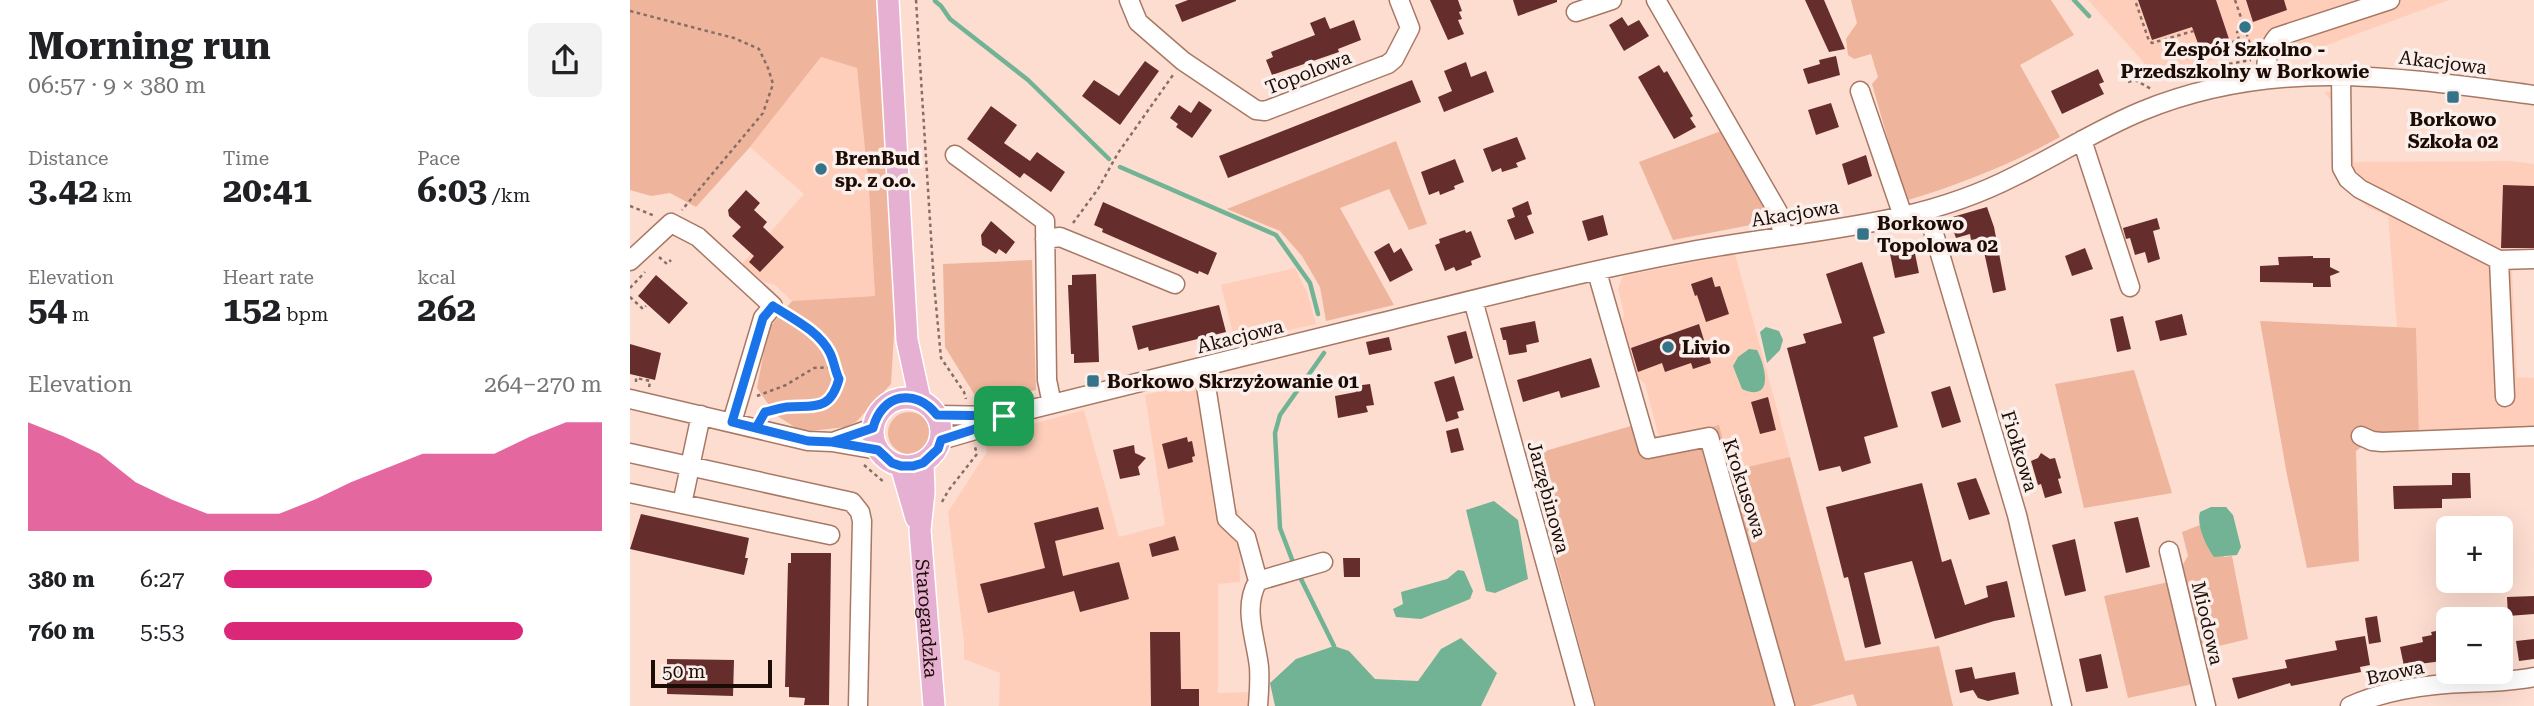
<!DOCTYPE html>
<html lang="en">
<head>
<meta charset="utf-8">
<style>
  body { margin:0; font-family:"Roboto Serif",serif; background:#f2f2f2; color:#202124; height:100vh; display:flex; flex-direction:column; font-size:26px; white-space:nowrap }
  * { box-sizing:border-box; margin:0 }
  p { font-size:23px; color:#757577 }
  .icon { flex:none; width:38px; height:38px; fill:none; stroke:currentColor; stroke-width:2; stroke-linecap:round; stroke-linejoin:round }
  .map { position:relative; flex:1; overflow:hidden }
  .panel { display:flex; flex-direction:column; background:#fff; width:630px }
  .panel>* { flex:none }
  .tools { position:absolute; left:1806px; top:516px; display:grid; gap:14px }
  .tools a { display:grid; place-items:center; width:77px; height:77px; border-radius:10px; background:#fff; box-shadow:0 7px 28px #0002; font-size:35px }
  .scale { position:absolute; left:21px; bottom:18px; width:121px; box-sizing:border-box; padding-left:7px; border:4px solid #1d0c05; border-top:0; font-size:19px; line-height:24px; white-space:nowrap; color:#1d0c05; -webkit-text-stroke:5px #faefeb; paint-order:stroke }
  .pin { position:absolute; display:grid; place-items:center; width:60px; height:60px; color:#fff; margin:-30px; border-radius:14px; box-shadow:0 4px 10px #0006 }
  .round { display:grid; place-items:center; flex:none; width:74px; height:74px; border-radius:10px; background:#f2f2f2 }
  .summary { display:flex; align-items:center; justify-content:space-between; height:119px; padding:0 28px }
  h1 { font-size:38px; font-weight:700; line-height:52px }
  .metrics { display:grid; grid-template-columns:repeat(3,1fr); gap:10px; height:119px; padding:7px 28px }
  .metrics div { display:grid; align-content:center }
  .metrics b { font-size:35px; font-weight:700 }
  .metrics small { font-size:19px; font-weight:400 }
  .metrics p { font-size:19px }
  .chart { height:196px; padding:14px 28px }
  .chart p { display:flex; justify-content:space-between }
  .chart svg { width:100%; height:126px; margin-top:7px; fill:#db2777; opacity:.7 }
  ul { padding:0 28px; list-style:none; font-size:23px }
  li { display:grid; grid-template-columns:112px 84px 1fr; align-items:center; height:52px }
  li i { height:18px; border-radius:9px; background:#db2777 }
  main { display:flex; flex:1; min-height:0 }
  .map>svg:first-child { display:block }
  .built { fill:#ffceba }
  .green { fill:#eeb49c }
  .water { fill:#71b394 }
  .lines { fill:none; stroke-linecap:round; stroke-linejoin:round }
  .stream { stroke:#71b394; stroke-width:4.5 }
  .building { fill:#652d2c }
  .minor-casing { stroke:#a87864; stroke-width:21 }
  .major-casing { stroke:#fff; stroke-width:24 }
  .path { stroke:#866e65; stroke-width:2.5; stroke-dasharray:3.5 3.5; stroke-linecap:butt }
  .minor { stroke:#fff; stroke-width:18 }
  .major { stroke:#e5b0d1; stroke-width:21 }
  .route-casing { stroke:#fff; stroke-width:14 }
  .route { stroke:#1a73e8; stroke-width:9 }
  .poi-dot { fill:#347388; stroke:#faefeb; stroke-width:2.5 }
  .labels { text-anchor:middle; stroke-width:7; stroke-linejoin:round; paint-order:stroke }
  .poi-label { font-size:19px; font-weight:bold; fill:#1d0c05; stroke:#faefeb; text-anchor:start }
  .street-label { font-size:19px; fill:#1d0c05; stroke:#faefeb }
</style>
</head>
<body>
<main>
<section class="panel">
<div class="summary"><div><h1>Morning run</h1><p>06:57 · 9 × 380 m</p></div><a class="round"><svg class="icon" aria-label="share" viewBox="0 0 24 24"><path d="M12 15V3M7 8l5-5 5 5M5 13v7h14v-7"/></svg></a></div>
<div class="metrics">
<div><p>Distance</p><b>3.42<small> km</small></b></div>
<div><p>Time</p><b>20:41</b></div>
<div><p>Pace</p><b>6:03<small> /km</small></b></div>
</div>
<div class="metrics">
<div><p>Elevation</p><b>54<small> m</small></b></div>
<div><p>Heart rate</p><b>152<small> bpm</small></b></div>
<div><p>kcal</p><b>262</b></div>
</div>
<div class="chart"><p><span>Elevation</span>264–270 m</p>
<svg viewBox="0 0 160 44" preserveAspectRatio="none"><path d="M0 44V6L10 11L20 17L30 27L40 33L50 38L60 38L70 38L80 33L90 27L100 22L110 17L120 17L130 17L140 11L150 6L160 6V44z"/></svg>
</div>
<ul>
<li><b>380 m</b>6:27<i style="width:55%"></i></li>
<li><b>760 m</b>5:53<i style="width:79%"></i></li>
</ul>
</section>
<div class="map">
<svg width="1904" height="706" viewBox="0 0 1904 706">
  <rect width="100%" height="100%" fill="#fdddd0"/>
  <path class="built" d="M1458,0h361l-160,59 -36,-5 -43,7 -42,12 -2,-3 -10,6z
    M191,57l36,11 12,123 6,105 -83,5 -17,-16 -13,-4 -20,-17 62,-70 -54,-47z
    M1719,91l5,71 155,-1 25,3v102l-22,1 5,110 17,1v51l-115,5 -3,-106 -19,-1 -9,-111 -21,-9 -28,-25 -8,-81 -7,-9z
    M1105,254l55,203 -59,14 -13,-46 -59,12 -14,-53 -12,-11 -12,-46 3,-13 -6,-26 5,-12z
    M665,268l12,24 9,32 -81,18 -14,-57z
    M565,382l20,130 24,-3 1,73 -22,2v109l35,-1v14h-254l1,-33 -36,-14v-18l-16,-129 39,-60 -1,-7 30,-8 6,-10 62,-17 35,127 46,-12 -20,-130z"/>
  <path class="green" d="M0,0h248l18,300 -5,84 -35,38 -11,5 -35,4 -14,-3 -20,-13 -19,-27 11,-59 24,-28 83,-5 -6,-105 -12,-123 -36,-11 -71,90 -54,60 -26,-14 -19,3 -21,-6z
    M1221,0h200l23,35 -54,30 40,72c-49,27 -99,47 -152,63l-5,-8 -31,-108 6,-7 -7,-23 -17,5 -6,-4 -2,-16 11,-16z
    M1091,131l48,82 -8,10 -88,17 -34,-78z
    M766,141l31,83 -18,6 -20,-41 -49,19 54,97 -68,16 -6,-34 -18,-31 -22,-25 -53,-22z
    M402,260l4,130 -57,12 -34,-55 -2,-83z
    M1630,321l156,7 3,106 -44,2 -19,15 3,110 -52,7 -20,-93z
    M1504,370l38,123 -88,15 -29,-124z
    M258 433a21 21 0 1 1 42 0a21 21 0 1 1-42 0Z
    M1089,425l12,46 59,-14 55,204 94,-15 14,60h-96l-4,-12 -43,12h-214l-68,-250 103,-30 28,11z
    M1570,525l9,25 16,7 7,-1 16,83 -50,12 -19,-80 9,-15 -6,-24z
    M1539,582l24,102 -65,14 -24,-102z"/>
  <path class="water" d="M1136,327l13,4 4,9 -3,10 -13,13 -7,-31z
    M1119,349l8,1c9,17 17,53 -15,39l-9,-23 5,-9z
    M864,501l24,19 10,59 -33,14 -9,-2 -20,-81z
    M1581,507h15l7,8 8,32 -4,8 -23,2c-8,-10 -18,-33 -14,-45z
    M828,570l6,1 9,20 -3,8 -49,20 -25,-2 -3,-8 10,-5 -2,-12 46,-13z
    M831,638l36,35 -16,33h-206l-5,-23 26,-24 38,-13 15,5 26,28 43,2 23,-32z"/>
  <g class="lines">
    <path class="stream" d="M1444,0l15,16
      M305,1l6,5 9,13 78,61 81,79
      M490,167l156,68 34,48 8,31
      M663,562l-13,-34 -5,-95 5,-18 44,-62
      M671,579l33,67"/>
  </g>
  <path class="building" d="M558,0h48v1l-54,21 -7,-17z
    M800,0h28l4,11 -3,1 3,7 -4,1 6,14 -16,6z
    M883,0h44v2l-39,14z
    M1175,0h19l21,49 -16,3z
    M1508,0h78l13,39 -29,10 -8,-22 -40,13z
    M1616,0h38l3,10 -34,12z
    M695,17l5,12 24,-9 7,20 -23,9 1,3 -67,23 -6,-15 7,-3 -2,-5 44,-17 -5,-12z
    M992,17l6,9 11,-6 10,16 -25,15 -15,-26z
    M1206,56l4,19 -32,9 -5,-15 17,-5 -1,-4z
    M515,61l14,10 -39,54 -38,-29 12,-16 25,16z
    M836,62l5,15 15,-6 8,21 -50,20 -6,-15 14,-6 -8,-20z
    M1029,65l5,8 3,-2 26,45 -3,2 6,9 -22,12 -36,-62z
    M1468,69l6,13 -5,2 5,10 -42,20 -11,-23z
    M782,80l9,22 -193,76 -9,-22z
    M569,101l13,9 -20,28 -16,-11 2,-3 -8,-6 9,-13 12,8z
    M1201,103l8,24 -23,8 -8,-25z
    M361,106l26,19 -13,18 26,18 7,-9 28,20 -14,20 -27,-19 -4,5 -53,-39z
    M887,137l9,22 -10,4 2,4 -16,5 -1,-4 -9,4 -9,-23z
    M1236,155l6,21 -24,9 -6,-21z
    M825,159l9,23 -10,4 1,3 -15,6 -1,-4 -10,4 -8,-23z
    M1873,185l31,1v62h-33z
    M116,190l14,13 -6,7 13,12 -4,5 21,20 -24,25 -11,-10 5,-6 -22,-20 9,-9 -12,-11 -1,-6z
    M898,201l4,13 -5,2 7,17 -19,7 -8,-20 8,-3 -3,-9z
    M473,202l114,51 -9,22 -9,-4 -1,3 -96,-42 1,-3 -9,-4z
    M1357,207l7,20 12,63 -13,3 -12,-55 -10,2 -1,-6 -14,4 -7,-20z
    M973,215l5,20 -20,6 -6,-20z
    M1527,218l3,11 -7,2 7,28 -12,4 -3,-11 -10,3 -5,-17 -4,1 -3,-11z
    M361,221l24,21 -9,12 -7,-5 -3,5 -14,-9 -1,-10z
    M835,230l1,3 5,-2 10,26 -10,4 1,4 -16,6 -2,-4 -9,4 -10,-26 5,-2 -1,-4z
    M759,243l5,10 7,-5 12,22 -23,12 -16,-30z
    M1283,244l6,29 -24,5 -6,-29z
    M1455,248l8,21 -21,7 -7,-20z
    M1683,256v2h17v9l10,5 -10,4 1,11h-18v-4l-53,-1v-16l19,-1 -1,-8z
    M1232,262l23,71 -12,4 25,90 -34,10 7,26 -29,9 -2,-6 -21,5 -32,-123 19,-5 -3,-9 39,-11 -16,-49z
    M466,274l3,88 -25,1v-9h-3l-3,-69h4v-10z
    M26,275l32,28 -19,21 -31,-28z
    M1082,277l3,10 5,-1 9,28 -23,8 -9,-27 -2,1 -4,-12z
    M589,305l7,27 -77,19 -1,-4 -10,3 -6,-24z
    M1552,314l5,21 -27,6 -5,-20z
    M1493,316l8,33 -14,3 -7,-33z
    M905,321l4,21 -13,3 1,7 -18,3 -3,-15h-3l-3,-12z
    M1069,324l12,39 -18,6 -2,-6 -26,9 -3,-9 -24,9 -7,-24z
    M836,331l7,27 -18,6 -8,-28z
    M759,337l3,13 -23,5 -3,-13z
    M0,344l31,9 -6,27 -25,-6z
    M961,358l9,29 -39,11 -2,-7 -36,11 -6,-22z
    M824,376l10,34 -7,2 2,6 -13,4 -12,-40z
    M740,384l4,21 -8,1 2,6 -30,6 -3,-22 21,-4 -1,-6z
    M1320,386l11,36 -19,6 -11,-36z
    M1138,397l8,33 -16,4 -9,-32z
    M828,428l6,22 -13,3 -5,-22z
    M557,437l1,5 4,-1 3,15 -3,1 1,5 -25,7 -6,-25z
    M504,445l1,8 11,5 -8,9 2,8 -20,4 -7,-29z
    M1411,453l9,6 5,-1 6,20 -3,1 4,14 -17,5 -4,-14 -3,1 -7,-24 7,-3z
    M1822,473h18l1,25 -29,1v9l-48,1 -1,-23 59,-1z
    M1346,478l14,36 -21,6 -12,-37z
    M1292,483l20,79 9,-3 14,46 23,-8 -2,-11 21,-5 8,36 -21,4 -59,18 -23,-78 -48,12 17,71 -16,4 -17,-71 -4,1 -18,-71z
    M468,507l6,22 -49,12 8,35 56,-14 10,37 -49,13 -6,-21 -86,22 -8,-29 65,-16 -11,-45z
    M11,514l108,24 -4,20h3l-4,17 -114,-26z
    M1508,517l12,50 -24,6 -12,-51z
    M545,536l4,14 -27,7 -3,-13z
    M1445,539l11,52 -21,5 -13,-51z
    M161,553h40l-2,152h-25l1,-7 -16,-1v-10h-4l3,-124h3z
    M713,558h17v19h-16z
    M1904,596v18l-26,2 -1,-19z
    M1747,616l4,26 -12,2 -4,-26z
    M1816,629l2,25 -7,1 1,6 -38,5 -4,-19 23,-5 -1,-5 10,-2 -1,-3z
    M520,632h30l1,57h18v17h-48z
    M1735,636l5,29 -10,2 1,5 -70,14 -1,-3 -52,16 -6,-21 55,-10 -2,-8 52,-10 -2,-9z
    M1904,639v20l-15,2 -3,-20z
    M1471,654l7,34 -22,4 -7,-33z
    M37,659l67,1 -1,36 -66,-2z
    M1342,667l3,12 40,-7 4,22 -31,7 -10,-3 -5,-8 -13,3 -5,-23z"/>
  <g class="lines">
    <defs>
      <path id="minor" d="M499,0l9,22 45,39 73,49 9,1 123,-47 6,-5 16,-31 -11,-28
        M1026,0l122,212 5,23
        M946,12l36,-12
        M1711,75l1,93 6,11 12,10 139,71 35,-1
        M1637,79c-2,-15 0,-30 10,-42l113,-37
        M1230,91l43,125
        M1452,140l48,147
        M325,155l90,66 2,159 5,24
        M1297,210l90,305 45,191
        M415,239l15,-2 115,47
        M1869,260l6,137
        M0,261l41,-38 27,14 75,69 -10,12 -31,104
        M967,272l51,177 61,-12 76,269
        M843,300l112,406
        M573,367l24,152 19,18 12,44c-16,27 -2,57 1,86 1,13 0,26 -1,39
        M0,399l178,42 24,1 46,8
        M307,415l64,1
        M1731,436l11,5 10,1 152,-6
        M311,440l31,-9 32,-15c121,-31 242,-60 363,-90 102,-25 205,-52 309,-72 75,-15 153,-21 227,-38 39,-9 77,-22 112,-40 43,-21 83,-47 127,-65 131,-54 257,-34 392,-16
        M203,442l40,-14
        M0,453l222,49 8,10 2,9 -4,185
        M0,493l200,42
        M52,504l19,-89
        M1539,551l37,155
        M628,581l65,-19
        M1720,706c27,-12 56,-18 85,-21 33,-4 66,-1 99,-8"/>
      <g id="major">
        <path d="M258,0l19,340 13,60"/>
        <circle cx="277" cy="432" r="34"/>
        <path id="s1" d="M293,463l1,29 -4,38 14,176"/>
        <path d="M271,466l15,52"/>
      </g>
    </defs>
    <use href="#minor" class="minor-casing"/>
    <use href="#major" class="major-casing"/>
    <path class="path" d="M286,0l18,284 7,74 23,34 2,7
      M1605,0l17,50
      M1506,3l13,38 3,2 45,-13
      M0,11l104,27 25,11 9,19 5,16 -10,29 -81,97
      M1556,58l53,-18 -2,-8 8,-4
      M1561,79l-2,-8 62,-11
      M1498,82l7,-2 18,10
      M0,206l25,10
      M443,223l25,-34 20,-36 55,-78
      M29,257l8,7 4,-4
      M0,288l15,-16
      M0,297l13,12 3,-3
      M156,315c22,14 44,24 47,52
      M6,382v-4l14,3 -1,7
      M127,396l29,-11 28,-17 19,-1 6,12c-12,44 -46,19 -76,35
      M234,465l21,18
      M312,502l6,-11 29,-37 -2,-7"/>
    <use href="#minor" class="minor"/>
    <use href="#major" class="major"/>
  </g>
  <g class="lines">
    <defs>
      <path id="route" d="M374,416l-32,14 -31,10 -3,9 -15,14 -10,3h-12l-9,-3 -14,-13 -46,-8 -24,-1 -52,-13 9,-16c7,-1 14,-4 22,-5 27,-2 43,5 52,-28 -4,-8 -5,-18 -9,-26 -11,-22 -37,-34 -57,-47l-10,12 -31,104 76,19 24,1 41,-14c9,-34 42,-41 64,-13l67,1"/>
    </defs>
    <use href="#route" class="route-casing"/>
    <use href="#route" class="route"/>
  </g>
  <g class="poi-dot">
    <circle cx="1615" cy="27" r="7"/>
    <rect x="1816" y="90" width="14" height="14" rx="3.5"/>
    <circle cx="191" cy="169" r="7"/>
    <rect x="1226" y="227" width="14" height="14" rx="3.5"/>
    <circle cx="1038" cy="347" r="7"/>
    <rect x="456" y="374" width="14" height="14" rx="3.5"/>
  </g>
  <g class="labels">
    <g class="poi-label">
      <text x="1615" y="56" text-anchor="middle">Zespół Szkolno -<tspan x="1615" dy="22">Przedszkolny w Borkowie</tspan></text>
      <text x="1823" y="126" text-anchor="middle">Borkowo<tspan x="1823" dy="22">Szkoła 02</tspan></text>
      <text x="205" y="165">BrenBud<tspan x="205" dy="22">sp. z o.o.</tspan></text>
      <text x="1247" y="230">Borkowo<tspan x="1247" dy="22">Topolowa 02</tspan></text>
      <text x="1052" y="354">Livio</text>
      <text x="477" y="388">Borkowo Skrzyżowanie 01</text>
    </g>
    <g class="street-label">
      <text transform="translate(1813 62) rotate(7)" y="7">Akacjowa</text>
      <text transform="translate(678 72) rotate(-21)" y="7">Topolowa</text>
      <text transform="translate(1165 213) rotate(-9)" y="7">Akacjowa</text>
      <text transform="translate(610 336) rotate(-14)" y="7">Akacjowa</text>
      <text transform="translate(1390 451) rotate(73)" y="7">Fiołkowa</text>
      <text transform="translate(1115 488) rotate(72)" y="7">Krokusowa</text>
      <text transform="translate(919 497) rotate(75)" y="7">Jarzębinowa</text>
      <text dy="7" stroke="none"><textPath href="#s1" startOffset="156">Starogardzka</textPath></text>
      <text transform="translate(1578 623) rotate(77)" y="7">Miodowa</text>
      <text transform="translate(1765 672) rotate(-12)" y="7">Bzowa</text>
    </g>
  </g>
</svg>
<div class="tools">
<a>+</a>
<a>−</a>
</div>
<div class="scale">50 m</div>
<div class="pin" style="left:374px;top:416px;background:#1e9e55"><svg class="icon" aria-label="arrive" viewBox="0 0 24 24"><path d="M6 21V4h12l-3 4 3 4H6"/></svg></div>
</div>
</main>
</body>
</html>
